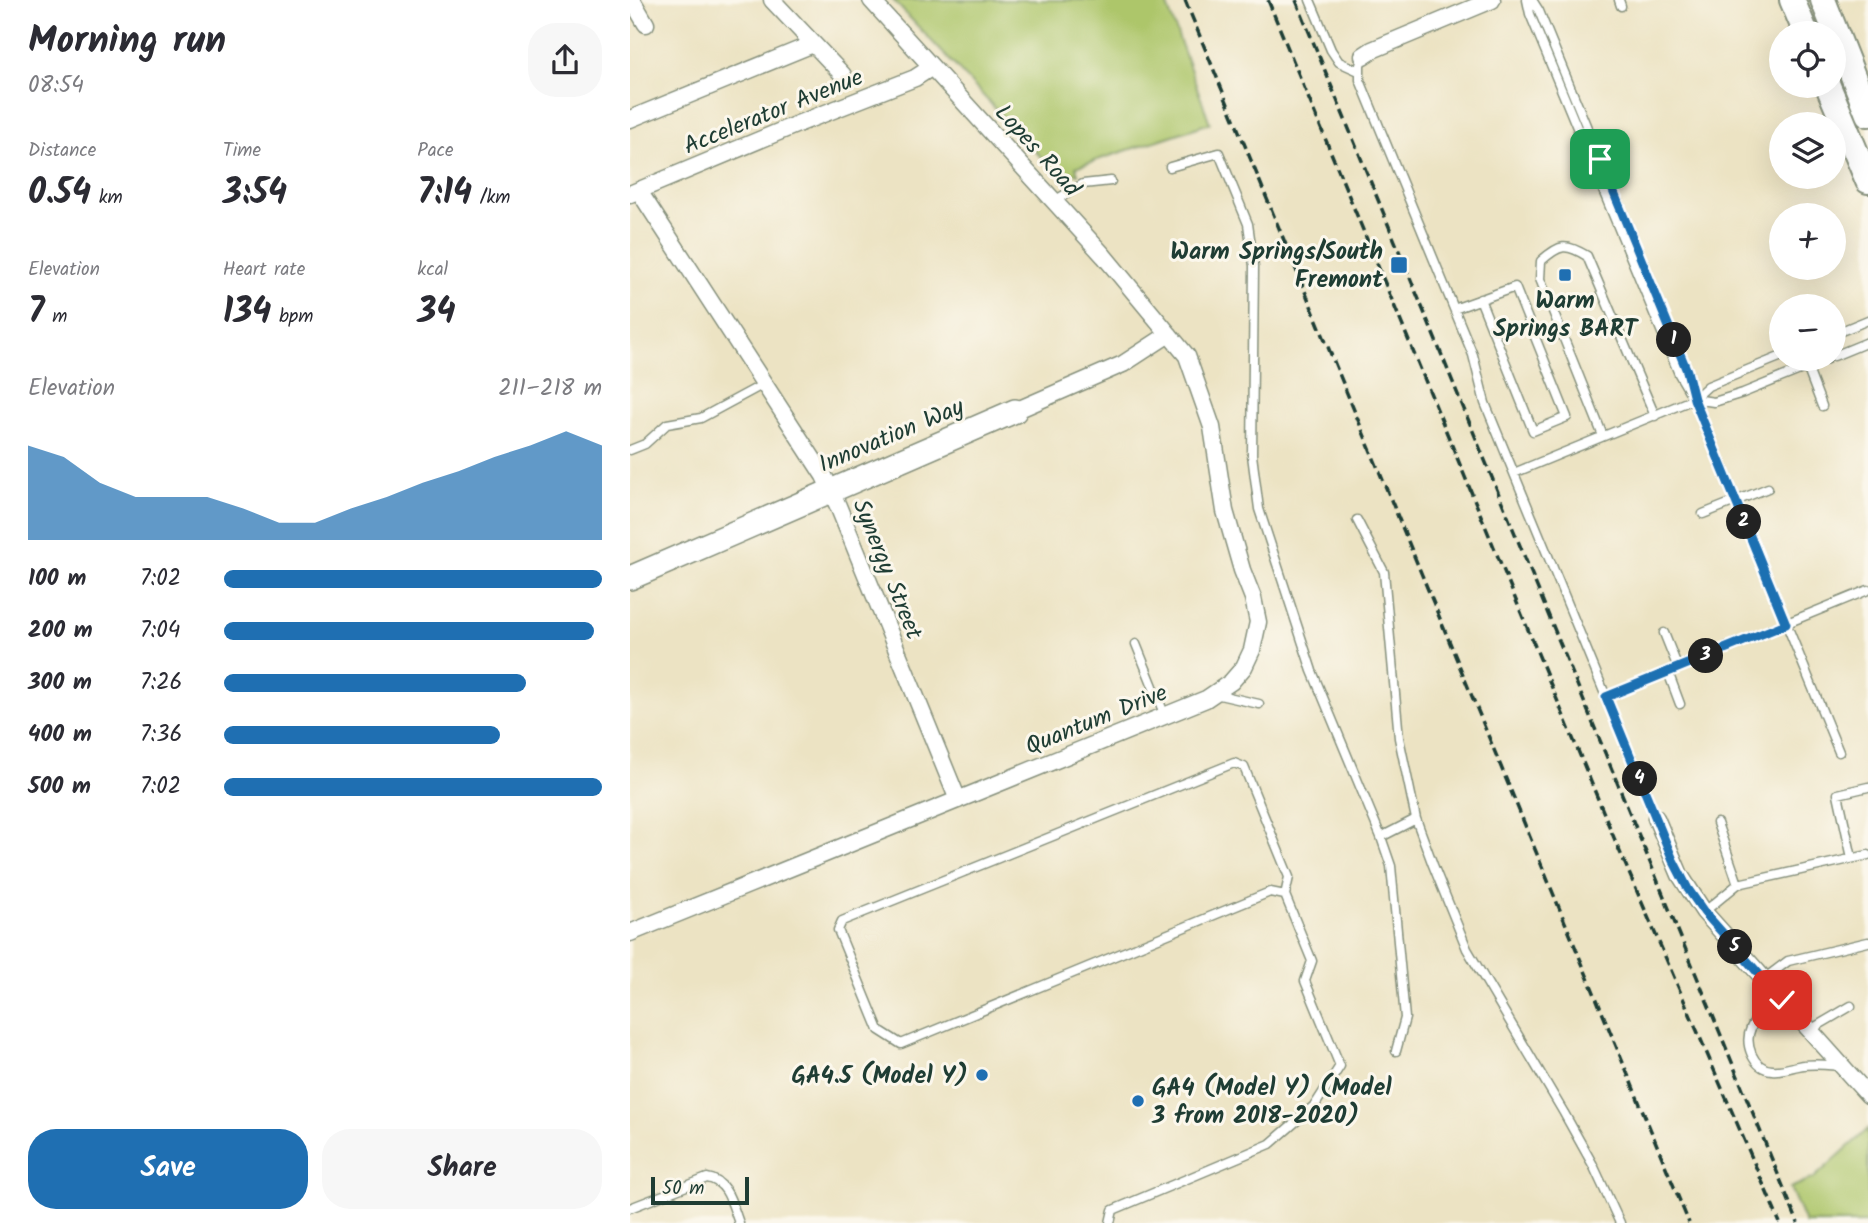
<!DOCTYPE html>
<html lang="en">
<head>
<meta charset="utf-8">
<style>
  body { margin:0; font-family:Kalam,sans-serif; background:#f7f7f7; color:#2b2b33; height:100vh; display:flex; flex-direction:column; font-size:26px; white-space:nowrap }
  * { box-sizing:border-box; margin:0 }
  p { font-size:23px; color:#7c7c81 }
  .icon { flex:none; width:38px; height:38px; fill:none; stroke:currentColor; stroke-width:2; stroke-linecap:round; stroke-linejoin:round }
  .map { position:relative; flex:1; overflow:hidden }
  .panel { display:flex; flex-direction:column; background:#fff; width:630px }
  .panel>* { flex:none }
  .tools { position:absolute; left:1139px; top:21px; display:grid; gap:14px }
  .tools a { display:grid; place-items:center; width:77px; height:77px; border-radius:50%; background:#fff; box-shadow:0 7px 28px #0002; font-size:35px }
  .scale { position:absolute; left:21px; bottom:18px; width:98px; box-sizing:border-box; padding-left:7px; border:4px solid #1f3d34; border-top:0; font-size:19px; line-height:24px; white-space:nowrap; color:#1f3d34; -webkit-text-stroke:5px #fbf7ec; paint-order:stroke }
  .pin { position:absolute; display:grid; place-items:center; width:60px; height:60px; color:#fff; margin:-30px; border-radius:14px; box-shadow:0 4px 10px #0006 }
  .km { position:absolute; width:35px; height:35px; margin:-18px; border-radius:50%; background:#222; color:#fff; font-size:19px; line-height:35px; text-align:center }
  .round { display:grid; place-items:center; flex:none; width:74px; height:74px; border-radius:28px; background:#f7f7f7 }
  .head { display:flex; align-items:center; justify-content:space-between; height:119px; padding:0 28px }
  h1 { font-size:38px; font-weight:700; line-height:52px }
  .figures { display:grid; grid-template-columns:repeat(3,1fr); gap:10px; height:119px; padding:7px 28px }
  .figures div { display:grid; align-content:center }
  .figures b { font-size:35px; font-weight:700 }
  .figures small { font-size:19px; font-weight:400 }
  .figures p { font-size:19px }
  .chart { height:196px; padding:14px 28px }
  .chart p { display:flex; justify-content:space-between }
  .chart svg { width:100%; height:126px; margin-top:7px; fill:#1f6fb2; opacity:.7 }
  .primary-button { display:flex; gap:14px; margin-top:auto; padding:14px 28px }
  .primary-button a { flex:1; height:80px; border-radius:28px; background:#1f6fb2; color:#fff; font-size:28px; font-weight:700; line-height:80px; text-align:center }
  .primary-button a+a { background:#f7f7f7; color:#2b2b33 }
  ul { padding:0 28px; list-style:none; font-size:23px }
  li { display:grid; grid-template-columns:112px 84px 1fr; align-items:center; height:52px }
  li i { height:18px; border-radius:9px; background:#1f6fb2 }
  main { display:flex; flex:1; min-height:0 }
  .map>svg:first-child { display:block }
  .green { fill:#adc66b; stroke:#668250; stroke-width:2 }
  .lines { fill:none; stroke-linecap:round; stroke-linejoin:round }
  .lane-casing { stroke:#86907c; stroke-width:11 }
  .street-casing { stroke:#86907c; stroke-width:19 }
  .secondary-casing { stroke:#86907c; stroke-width:26 }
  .primary-casing { stroke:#86907c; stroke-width:28 }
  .lane { stroke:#fff; stroke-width:8 }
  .street { stroke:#fff; stroke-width:16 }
  .secondary { stroke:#fff; stroke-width:23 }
  .primary { stroke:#fff; stroke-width:24 }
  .rail { stroke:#1f3d34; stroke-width:3.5; stroke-dasharray:10 5; stroke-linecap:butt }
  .route-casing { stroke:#fff; stroke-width:14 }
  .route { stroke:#1f6fb2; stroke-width:9 }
  .poi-dot { fill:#1f6fb2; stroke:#fbf7ec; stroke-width:2.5 }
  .labels { text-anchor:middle; stroke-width:6; stroke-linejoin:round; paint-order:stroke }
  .street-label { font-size:24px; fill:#1f3d34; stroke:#fbf7ec }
  .poi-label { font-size:24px; font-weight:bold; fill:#1f3d34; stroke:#fbf7ec; text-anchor:end }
</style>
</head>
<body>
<main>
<section class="panel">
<div class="head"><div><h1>Morning run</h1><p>08:54</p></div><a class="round"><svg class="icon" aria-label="share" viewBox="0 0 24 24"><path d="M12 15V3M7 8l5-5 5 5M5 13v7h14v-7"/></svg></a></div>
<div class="figures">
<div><p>Distance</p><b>0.54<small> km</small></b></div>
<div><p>Time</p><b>3:54</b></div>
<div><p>Pace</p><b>7:14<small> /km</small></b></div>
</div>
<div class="figures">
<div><p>Elevation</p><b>7<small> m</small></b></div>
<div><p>Heart rate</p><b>134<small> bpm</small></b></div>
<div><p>kcal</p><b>34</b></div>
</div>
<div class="chart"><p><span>Elevation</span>211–218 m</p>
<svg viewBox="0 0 160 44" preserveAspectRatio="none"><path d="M0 44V11L10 15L20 24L30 29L40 29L50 29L60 33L70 38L80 38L90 33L100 29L110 24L120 20L130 15L140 11L150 6L160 11V44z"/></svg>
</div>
<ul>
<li><b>100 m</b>7:02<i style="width:100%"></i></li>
<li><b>200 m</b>7:04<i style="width:98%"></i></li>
<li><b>300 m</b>7:26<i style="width:80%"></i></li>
<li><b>400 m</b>7:36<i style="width:73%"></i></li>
<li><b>500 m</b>7:02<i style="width:100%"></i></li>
</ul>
<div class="primary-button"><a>Save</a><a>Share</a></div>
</section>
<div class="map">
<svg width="1238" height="1223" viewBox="0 0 1238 1223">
  <rect width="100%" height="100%" fill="#fbf7ec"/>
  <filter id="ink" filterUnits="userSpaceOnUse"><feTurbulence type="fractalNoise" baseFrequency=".0143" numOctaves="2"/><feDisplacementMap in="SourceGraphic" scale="14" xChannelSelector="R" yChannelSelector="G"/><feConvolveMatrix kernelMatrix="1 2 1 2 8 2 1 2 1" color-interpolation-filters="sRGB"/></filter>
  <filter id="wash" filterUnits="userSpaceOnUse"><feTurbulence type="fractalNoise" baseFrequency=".00686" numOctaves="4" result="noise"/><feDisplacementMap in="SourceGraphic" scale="28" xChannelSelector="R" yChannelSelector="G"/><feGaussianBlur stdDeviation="1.57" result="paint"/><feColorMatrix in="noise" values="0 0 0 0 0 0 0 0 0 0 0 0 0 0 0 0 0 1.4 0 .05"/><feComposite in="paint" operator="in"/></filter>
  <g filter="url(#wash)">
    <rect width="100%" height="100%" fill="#ece3c3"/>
    <path class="green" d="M263,0h272l45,123 -134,44 2,7 -22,-1z
      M1238,1129v94h-63l-15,-35 24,-10z"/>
  </g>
  <g filter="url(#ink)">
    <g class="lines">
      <defs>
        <path id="lane" d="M680,0l21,50 8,12 20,9
          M897,0l3,14 149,360 10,17
          M902,0l7,11 148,360 7,28 145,353
          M989,0l2,6
          M733,56l-3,9v15l113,275 12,48 171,415
          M540,167l49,-14 29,71 6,42 -2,189 7,54 53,162 69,166 10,29 14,152 -9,33
          M424,201l29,-17 28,-3
          M824,309l61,-22 52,130 -34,14 -53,-132
          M1204,334l34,-14
          M1204,356l34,-14
          M1174,359l18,47
          M1064,399l20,3 29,-9 84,-34
          M973,436l-63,-157 1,-18c19,-17 25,-18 46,-5l68,160
          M0,450l15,-6 22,-20 34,-6 63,-34
          M884,473l180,-74 14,-13 74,-30
          M1073,514l65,-26
          M727,520l27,52 15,166 17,81 17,46 34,84 97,164 29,52 27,58
          M1034,633l14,35
          M506,644l29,72
          M1038,672l12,32
          M585,694l44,10
          M976,697l262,-107
          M751,837l35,-18
          M1222,858l-14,-64 30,-7
          M1108,884l130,-29
          M1074,912l34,-28 -21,-61
          M1134,979l24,-18 80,-19
          M1152,1000c-11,7 -26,15 -31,28 -7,16 2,41 21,42 9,1 17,-2 26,-4 14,-3 29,-1 44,0
          M1180,1030l41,-24
          M0,1208l77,-30c21,3 25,27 32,45
          M480,1223l3,-13 157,-66 45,-39 25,-39 -35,-85 7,-20 -27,-66 4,-18 -45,-110 -10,-4 -392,158 -4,9 41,100 22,14 369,-152 15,3"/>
        <path id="street" d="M2,0l14,24
          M142,0l71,75
          M733,56l9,-6 120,-50
          M0,119l183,-75
          M9,191l185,285 14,30 120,294
          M0,194l170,-71 115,-45 17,-11
          M385,411l108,-47 46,-30
          M1026,818l24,57 24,37 164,183
          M0,933l576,-234 25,-17 13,-15 8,-17 6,-28 -5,-24 -11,-28 -17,-59 -13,-84 -25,-71 -83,-100 -233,-256"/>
        <path id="secondary" d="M0,578l385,-167"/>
        <path id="primary" d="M1162,0l14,33
          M1193,0l45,114
          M1198,86l40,95"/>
      </defs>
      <use href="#lane" class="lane-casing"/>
      <use href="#street" class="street-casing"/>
      <use href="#secondary" class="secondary-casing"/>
      <use href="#primary" class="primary-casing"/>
      <use href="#lane" class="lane"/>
      <use href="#street" class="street"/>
      <use href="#secondary" class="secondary"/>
      <use href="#primary" class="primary"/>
      <path class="rail" d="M555,0l504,1223
        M638,0l349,845 163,378
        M666,0l502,1223"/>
    </g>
  </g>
  <g class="lines" filter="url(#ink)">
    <defs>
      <path id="route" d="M970,159l87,212 7,28 92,225 -180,73 67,163 15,29 16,23 78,88"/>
    </defs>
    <use href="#route" class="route-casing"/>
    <use href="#route" class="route"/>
  </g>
  <g class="poi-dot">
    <rect x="760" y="256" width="18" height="18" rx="3.5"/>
    <rect x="928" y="268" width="14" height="14" rx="3.5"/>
    <circle cx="352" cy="1075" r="7"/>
    <circle cx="508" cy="1101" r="7"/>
  </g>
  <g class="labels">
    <g class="street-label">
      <text transform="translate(143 111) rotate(-22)" y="8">Accelerator Avenue</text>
      <text transform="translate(408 150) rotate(48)" y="8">Lopes Road</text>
      <text transform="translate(261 435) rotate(-23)" y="8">Innovation Way</text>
      <text transform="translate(258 569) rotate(68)" y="8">Synergy Street</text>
      <text transform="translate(466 719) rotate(-22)" y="8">Quantum Drive</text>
    </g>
    <g class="poi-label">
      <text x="753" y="259">Warm Springs/South<tspan x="753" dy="28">Fremont</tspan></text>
      <text x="935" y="308" text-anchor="middle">Warm<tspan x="935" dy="28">Springs BART</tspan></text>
      <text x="338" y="1083">GA4.5 (Model Y)</text>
      <text x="522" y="1095" text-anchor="start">GA4 (Model Y) (Model<tspan x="522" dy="28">3 from 2018-2020)</tspan></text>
    </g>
  </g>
</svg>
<div class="tools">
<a><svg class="icon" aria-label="locate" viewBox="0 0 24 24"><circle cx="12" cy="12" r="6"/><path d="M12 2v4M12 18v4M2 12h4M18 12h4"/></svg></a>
<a><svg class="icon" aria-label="layers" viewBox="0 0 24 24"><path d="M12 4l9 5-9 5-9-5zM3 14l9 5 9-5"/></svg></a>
<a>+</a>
<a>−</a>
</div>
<div class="scale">50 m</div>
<div class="pin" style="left:970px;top:159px;background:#1e9e55"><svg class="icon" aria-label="arrive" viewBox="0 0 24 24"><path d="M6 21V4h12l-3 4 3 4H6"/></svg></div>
<div class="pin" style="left:1152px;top:1000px;background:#d93025"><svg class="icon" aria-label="check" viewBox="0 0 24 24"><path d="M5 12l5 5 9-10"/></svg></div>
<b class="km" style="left:1044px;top:340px">1</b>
<b class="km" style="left:1114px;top:522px">2</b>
<b class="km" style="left:1076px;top:656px">3</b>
<b class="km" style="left:1010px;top:779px">4</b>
<b class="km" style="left:1105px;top:947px">5</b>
</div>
</main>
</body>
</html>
